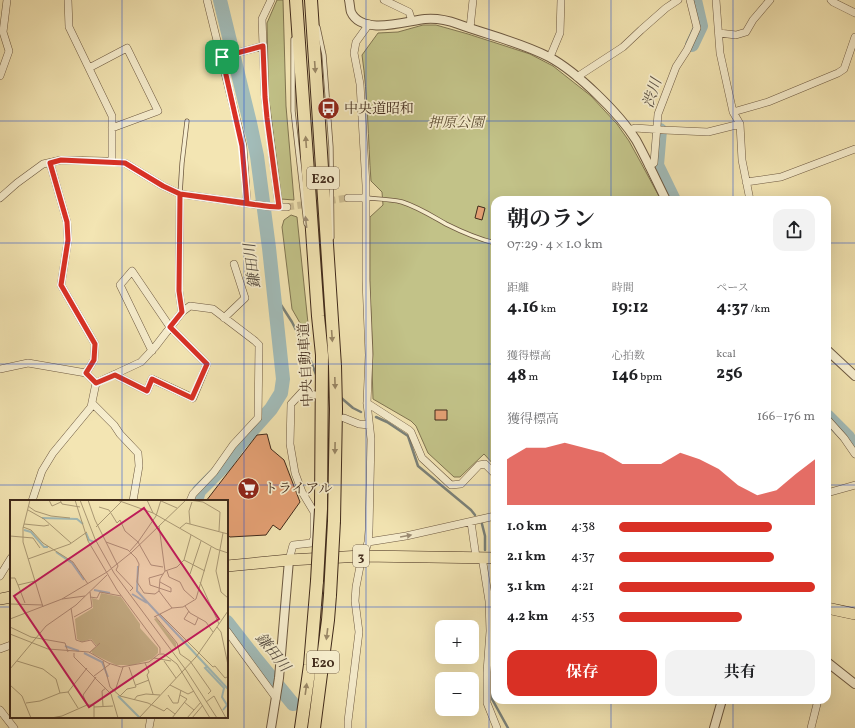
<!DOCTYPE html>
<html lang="ja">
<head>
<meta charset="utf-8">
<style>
  body { margin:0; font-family:Vollkorn,"Noto Serif JP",serif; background:#f2f2f2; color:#202124; height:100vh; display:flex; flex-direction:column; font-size:15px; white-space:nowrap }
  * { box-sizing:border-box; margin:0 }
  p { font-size:13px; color:#757577 }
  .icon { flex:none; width:22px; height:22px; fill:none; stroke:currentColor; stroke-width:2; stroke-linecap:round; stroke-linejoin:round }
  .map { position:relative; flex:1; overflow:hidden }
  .drawer { position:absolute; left:491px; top:196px; width:340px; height:508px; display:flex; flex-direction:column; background:#fff; border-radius:12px; box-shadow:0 4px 16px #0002 }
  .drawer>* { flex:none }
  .tools { position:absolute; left:435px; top:620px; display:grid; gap:8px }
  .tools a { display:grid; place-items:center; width:44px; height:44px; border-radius:8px; background:#fff; box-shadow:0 4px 16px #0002; font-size:20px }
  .pin { position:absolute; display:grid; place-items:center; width:34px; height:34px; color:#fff; margin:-17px; border-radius:8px; box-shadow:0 2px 6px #0006 }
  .round { display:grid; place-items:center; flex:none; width:42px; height:42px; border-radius:12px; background:#f2f2f2 }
  .headline { display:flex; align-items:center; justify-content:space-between; height:68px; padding:0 16px }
  h1 { font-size:22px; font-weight:700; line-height:30px }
  .stats { display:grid; grid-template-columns:repeat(3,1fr); gap:6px; height:68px; padding:4px 16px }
  .stats div { display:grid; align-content:center }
  .stats b { font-size:17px; font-weight:700 }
  .stats small { font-size:11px; font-weight:400 }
  .stats p { font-size:11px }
  .chart { height:112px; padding:8px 16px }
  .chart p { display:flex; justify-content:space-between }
  .chart svg { width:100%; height:72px; margin-top:4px; fill:#d93025; opacity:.7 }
  .button { display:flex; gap:8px; margin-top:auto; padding:8px 16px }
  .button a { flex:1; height:46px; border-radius:12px; background:#d93025; color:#fff; font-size:16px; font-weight:700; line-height:46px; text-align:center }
  .button a+a { background:#f2f2f2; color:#202124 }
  ul { padding:0 16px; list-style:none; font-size:13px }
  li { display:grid; grid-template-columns:64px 48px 1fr; align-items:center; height:30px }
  li i { height:10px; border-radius:5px; background:#d93025 }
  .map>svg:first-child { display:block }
  .green { fill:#c2c288; stroke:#817652 }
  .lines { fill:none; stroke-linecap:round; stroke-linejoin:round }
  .stream { stroke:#7b827a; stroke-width:2.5 }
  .river { stroke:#a2bcb9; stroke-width:14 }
  .building { fill:#e4a074; stroke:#402a1b }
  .minor-tunnel { stroke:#cfc095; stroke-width:7; stroke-dasharray:7 3.5; stroke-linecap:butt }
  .service-casing { stroke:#6d5941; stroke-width:5 }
  .minor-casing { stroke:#6d5941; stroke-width:8 }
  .tertiary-casing { stroke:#6d5941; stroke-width:10 }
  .primary-casing { stroke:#402a1b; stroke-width:12 }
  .motorway-casing { stroke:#402a1b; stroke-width:14 }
  .service { stroke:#f7eece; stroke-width:3.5 }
  .minor { stroke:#f7eece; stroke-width:7 }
  .tertiary { stroke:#f7eece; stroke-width:8 }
  .primary { stroke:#f3e5b3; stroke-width:11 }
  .motorway { stroke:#f3e5b3; stroke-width:12 }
  .motorway-bridge-casing { stroke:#402a1b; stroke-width:14; stroke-linecap:butt }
  .motorway-bridge { stroke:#f3e5b3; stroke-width:12 }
  .oneway { fill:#9a8867 }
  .oneway2 { fill:#9c8c74 }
  .route-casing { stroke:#fff; stroke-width:8 }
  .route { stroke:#d93025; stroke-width:5 }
  .grid { fill:none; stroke:#1d4ed8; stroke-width:1; stroke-opacity:0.55 }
  .labels { text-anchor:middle; stroke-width:3.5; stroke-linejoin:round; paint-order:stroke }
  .shield { fill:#f7eece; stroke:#776551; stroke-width:1 }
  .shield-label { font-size:13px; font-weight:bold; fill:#402a1b }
  .poi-label { font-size:14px; fill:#402a1b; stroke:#f7eece; text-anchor:start }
  .park-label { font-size:14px; font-style:italic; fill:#605036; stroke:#f7eece }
  .street-label { font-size:14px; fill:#402a1b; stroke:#f7eece }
  .water-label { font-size:15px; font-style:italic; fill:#584e42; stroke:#f7eece }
  .inset-river { fill:none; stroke:#a2bcb9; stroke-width:2 }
  .inset-road { fill:none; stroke:#ab9a76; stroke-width:1 }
  .view { fill:#c2185b; fill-opacity:0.15; stroke:#c2185b; stroke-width:2 }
  .inset-edge { fill:none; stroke:#402a1b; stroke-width:2 }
</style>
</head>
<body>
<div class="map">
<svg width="855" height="728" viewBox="0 0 855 728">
  <rect width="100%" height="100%" fill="#f3e5b3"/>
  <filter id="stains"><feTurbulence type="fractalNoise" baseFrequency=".005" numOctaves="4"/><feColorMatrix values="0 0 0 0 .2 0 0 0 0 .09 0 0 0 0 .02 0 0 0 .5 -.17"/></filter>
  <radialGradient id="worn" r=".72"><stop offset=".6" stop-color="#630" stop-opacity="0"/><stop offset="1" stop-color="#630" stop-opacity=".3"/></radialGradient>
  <path class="green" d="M277,0h6l3,106 8,94 -13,-1 -12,-78 -2,-98z
    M423,25h13l32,9 62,20 23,12 38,30 26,28 12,17 11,20 21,39h-166v266l-11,-12 -24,23h-6l-26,-24 -12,-27 -5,-5 -38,-22 -1,-32 1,-13 -3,-67v-70l13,-12 -1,-13 -11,-11c-3,-42 -3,-84 -9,-126l16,-22 20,-1z
    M291,215l6,2 12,116 -9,-10 -8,-14 -10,-82 2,-7z"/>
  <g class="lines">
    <path class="stream" d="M274,294l18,28 16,32 9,23
      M339,396l14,12 8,4
      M376,417l11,5 21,14 10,30 53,44 4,5
      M482,524l3,12v14
      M490,691l2,8 16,29"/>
    <path class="river" d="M692,45l9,-19 -6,-26
      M660,130l-3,35 17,35
      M827,416l21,21 7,11
      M196,501l3,-10 26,-26 14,-20 32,-36 10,-16 2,-14 -14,-131 -12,-92 -7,-33 -30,-123
      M227,622l29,37 37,45"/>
  </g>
  <path class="building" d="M478,206l7,2 -3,12 -7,-2z
    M435,410h12v10h-12z
    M267,434l4,15 13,11 16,42 -20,28 -7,-5 -7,10 -36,2 -3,-2v-34h-21l51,-66z"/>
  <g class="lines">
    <path class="minor-tunnel" d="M287,207l61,-9"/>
    <defs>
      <path id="service" d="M318,27l6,28 7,92 1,91
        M293,39v72l13,113
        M180,194l2,-31 5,-42
        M366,198c12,1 24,1 36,4 16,5 30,14 44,22 16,8 32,15 49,19"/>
      <path id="minor" d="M68,0l1,27 43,89v46
        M207,0l36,146 4,57
        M271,0l-9,19 3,78 14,110
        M384,0l25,12 3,9
        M716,0l4,53 13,59 7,12 2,36 8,40
        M831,0l2,2 22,11
        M470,28l3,-28
        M719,33l17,2 10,-3 7,-12 17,-20
        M222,57l41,-11
        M550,57l10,-24 1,-33
        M89,68l38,-20 31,63 -46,17
        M0,76l9,-25 -6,-19 4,-32
        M577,77l46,-30 18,-17 25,-22 12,-8
        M733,112l35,-10 70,-29 6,-4 11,-32
        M629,130l6,-2 29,2 44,2 32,-8
        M50,163l17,59 1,18 -7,45 34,59 -1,16 -8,13
        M649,166l5,-3 4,-49 18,-47 11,-17 10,-22 -7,-28
        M746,182l35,-5 74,-28
        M0,198l17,-15 26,-19 18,-4 44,1 20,2 38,23 17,8 93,13h14
        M348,198h18
        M182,312l8,-6 23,3 42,32 4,4 -1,73 -25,27 -19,27 -21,22 -3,7
        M224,318l21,-20 -11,-34
        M0,369l28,-6 58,10 10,10
        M115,375l32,16 5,-12 41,19 14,-34 -37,-37 -38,-56 -12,14 32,66
        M92,403l22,22 6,9 18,19 1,13 -6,35
        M367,403l42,27 2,2 11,26 29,27 10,-1 18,-19 6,-1 10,10
        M344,418l15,6 10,1
        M827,419l17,19 11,16
        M827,493l28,-8
        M32,501l10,-30 11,-18 38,-46 5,-24 45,-21 14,-15 27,-35 -3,-21 1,-97
        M471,522l5,35
        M368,542l38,-6 89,-20
        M482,557l7,44 1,30 -3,41v31l10,25
        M289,560l4,-15 19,-2 2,-5v-26l-12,-20 -7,-19 -5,-29 1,-40 11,-12 7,1 6,2
        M0,576l11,-18
        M227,631l49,67
        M0,649l11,-4
        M0,710l14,18
        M149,728l2,-11
        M348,728v-7l11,-89 -4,-31 1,-14 6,-31 4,-7 2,-7 1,-12 2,-91 -4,-36 2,-48 -3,-75v-95l-6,-101 -6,-31 2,-11 13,-18
        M811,728l7,-28"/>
      <path id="tertiary" d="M349,0c1,4 1,9 2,12 11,24 55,9 74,7 11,-1 22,1 33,5 30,11 62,18 91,33 28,15 70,56 87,83 11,20 20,40 30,60
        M827,350l28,26
        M827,662l28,22
        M271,728l8,-50 10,-118
        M714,728l8,-28"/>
      <path id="primary" d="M227,566l62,-6 73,-4 133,2
        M0,599l11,-2
        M827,608l28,6"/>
      <path id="motorway" d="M296,0l22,316 4,39 -1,154
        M311,0l24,366 1,43 -2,112
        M301,728l9,-63 7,-84
        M314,728l14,-108 2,-25"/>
    </defs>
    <use href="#service" class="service-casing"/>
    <use href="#minor" class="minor-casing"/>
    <use href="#tertiary" class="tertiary-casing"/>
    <use href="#primary" class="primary-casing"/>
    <use href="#motorway" class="motorway-casing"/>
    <use href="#service" class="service"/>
    <use href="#minor" class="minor"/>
    <use href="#tertiary" class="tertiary"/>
    <use href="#primary" class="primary"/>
    <use href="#motorway" class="motorway"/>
    <defs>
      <path id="motorway-bridge" d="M317,581l4,-72
        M330,595l4,-74"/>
    </defs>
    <use href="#motorway-bridge" class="motorway-bridge-casing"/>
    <use href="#motorway-bridge" class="motorway-bridge"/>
  </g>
  <defs><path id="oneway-solid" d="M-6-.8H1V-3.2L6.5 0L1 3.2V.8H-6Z"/></defs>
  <g class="oneway">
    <use href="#oneway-solid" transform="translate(315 67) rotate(86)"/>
    <use href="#oneway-solid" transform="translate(306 142) rotate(-94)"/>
    <use href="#oneway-solid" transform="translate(332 336) rotate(86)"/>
    <use href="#oneway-solid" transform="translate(335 383) rotate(88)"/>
    <use href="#oneway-solid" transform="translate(335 448) rotate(91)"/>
    <use href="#oneway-solid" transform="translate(327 634) rotate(97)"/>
    <use href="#oneway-solid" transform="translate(306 689) rotate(-82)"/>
  </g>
  <g class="oneway2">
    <use href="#oneway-solid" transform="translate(306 222) rotate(-97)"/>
    <use href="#oneway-solid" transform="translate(406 536) rotate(-10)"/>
  </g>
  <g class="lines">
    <defs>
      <path id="route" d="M222,57l20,89 5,57 -67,-9 -17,-8 -38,-23 -64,-3 -11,3 17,59 1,18 -7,45 34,59 -1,16 -8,13 10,10 19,-8 32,16 5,-12 40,19 15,-34 -37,-37 12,-15 -3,-21 1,-97c21,3 41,6 62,9 12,1 25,4 37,4l-12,-89 -2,-21 -2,-51 -41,11"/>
    </defs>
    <use href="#route" class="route-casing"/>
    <use href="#route" class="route"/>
  </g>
  <path class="grid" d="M122,0v501M244,0v728M366,0v728M489,0v728M611,0v200M733,0v200M0,121h855M0,243h495M827,243h28M0,364h495M827,364h28M0,485h495M827,485h28M0,607h11M227,607h268M827,607h28M611,700v28M733,700v28M122,717v11"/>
  <defs>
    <symbol id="bus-disc" viewBox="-11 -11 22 22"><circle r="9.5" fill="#8f2418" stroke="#f7eece"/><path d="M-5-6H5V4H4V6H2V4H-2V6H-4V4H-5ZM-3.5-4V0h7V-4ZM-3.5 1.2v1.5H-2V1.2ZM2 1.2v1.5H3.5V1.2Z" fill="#fff"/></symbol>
    <symbol id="supermarket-disc" viewBox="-11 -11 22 22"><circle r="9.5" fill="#8f2418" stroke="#f7eece"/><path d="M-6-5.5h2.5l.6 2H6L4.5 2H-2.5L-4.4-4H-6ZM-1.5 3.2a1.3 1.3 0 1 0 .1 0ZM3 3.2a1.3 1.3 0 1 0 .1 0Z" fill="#fff"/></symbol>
  </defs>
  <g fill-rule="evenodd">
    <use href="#bus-disc" x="316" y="96" width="25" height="25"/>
    <use href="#supermarket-disc" x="236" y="476" width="25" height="25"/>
  </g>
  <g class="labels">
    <g class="shield">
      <rect x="307" y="167" width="32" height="22" rx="3"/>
      <rect x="353" y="545" width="16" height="22" rx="3"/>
      <rect x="307" y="651" width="32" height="22" rx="3"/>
    </g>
    <g class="shield-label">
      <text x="323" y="183">E20</text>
      <text x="361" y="561">3</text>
      <text x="323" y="667">E20</text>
    </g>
    <g class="poi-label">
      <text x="344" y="113">中央道昭和</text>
      <text x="264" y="493">トライアル</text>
    </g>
    <g class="park-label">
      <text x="456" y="127">押原公園</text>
    </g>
    <g class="street-label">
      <text transform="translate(305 365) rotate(-93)" y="5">中央自動車道</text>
    </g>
    <g class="water-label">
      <text transform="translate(652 93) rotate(-72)" y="5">渋川</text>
      <text transform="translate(252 266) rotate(-97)" y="5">鎌田川</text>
      <text transform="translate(273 652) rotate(51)" y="5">鎌田川</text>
    </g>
  </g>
  <g transform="translate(10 500)">
    <rect width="218" height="218" fill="#f3e5b3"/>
    <path d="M91,93l20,4 19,27v4l18,20v5l-6,6 -19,6h-17l-23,-11 -2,-3 6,-5 -6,-7 -9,3 -5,-3 -2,-20 18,-11 -1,-10 7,2zM146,118l20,25v6l-22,-30z" fill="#c2c288"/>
    <path class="inset-river" d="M32,18l35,1 6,5M14,30l7,2 13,15h4M76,33l3,7 5,2M46,52l16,11 12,17M128,66l-1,25 91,98M84,90l16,3M122,94l15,9M55,146l14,5M74,153l18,9 6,15M198,166l-3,2 19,20 -2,9 5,8 -4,5M108,196l22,22"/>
    <path class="inset-road" d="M20,0l-7,28v14l20,65M39,0l3,6 9,-4M50,0l2,4 18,3M65,0l13,41 29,49 43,58v5M70,0l15,39 19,34 72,97 31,48M78,0l7,20 23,46 -2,4 17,18 -3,3M107,0l36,13 63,36 12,4M137,0l6,13M151,0l-5,16 -18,26 13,23 12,2M179,0l14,2 17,10 -1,19M151,1l16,7M18,6l7,5 16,5 19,2M89,7l10,3 8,13 3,-3 5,11 13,11 -8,9M18,10l16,9 27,24M14,24l20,2 5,-1M180,24l-1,-13 3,-9M149,26l6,45 -5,8 -1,12 13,17M13,27l8,3 12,13 30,19 15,22M86,27l27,-27M170,28l6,-5 42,11M213,33l-7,38 5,21 7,6M0,36l23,2 7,10M96,42l22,8 8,8 3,6 -2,18 7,11 11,1 4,-3M18,59l42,-15 17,-12M174,60l21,11M155,71l12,-4 7,-7 7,-25M157,71l2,6 11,5 4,8 10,9M180,74l11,-33M0,78h5l3,7M150,82l11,6v4l-21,-7 -1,-7 14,-4M190,82l19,42M80,97l7,1 3,-6 21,4M52,99l23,-3M15,103l-7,-18 17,-4M0,104l33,1M175,106l5,7 16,9 7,10M61,108l5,32 6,2 9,-2 5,6M179,111l-5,8 11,6 3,-7M150,114l53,53 2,-1 10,12 2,-1M145,116l22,27 3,11 10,7 21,30 -3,3M64,117l18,-10 -2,-15M144,117l18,-9 11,-1 13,-8 15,-52M0,119l52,-20 45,-27 25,-20 54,-52M0,127l21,10 34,6 3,9M207,127l4,5 7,33M0,134l38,15 41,3 19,11 13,4 28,-5 10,-8h5l13,10 33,54M64,153v4l37,37 7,24M79,153l11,-10M144,158l17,3M7,161l26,8 13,10 4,14 8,-1 19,-24M93,161l7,26 10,9 28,7 16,8 3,-3 8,6M154,161l12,17M135,163l4,9 -2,3 6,19M0,169l36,-43 30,-21 31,-30M84,176l16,-12M0,185l12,11 9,22M126,185l13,-5M160,185l18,9 6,-3M105,191l8,-24M58,192l10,16M158,195l5,8h5l3,-13M110,196l7,-7 9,-2 -7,-20M124,200l3,-4 9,-2 14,1M174,202l10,8M196,202l8,-6 12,22M16,203l14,-2 20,-8M93,206l-1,-15 4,-3M84,207l19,-1M41,218l11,-2 25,-11M84,218v-13h-7l-4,-10 13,-18M129,218l57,-61 32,-46M162,218l15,-19 -7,-4M177,218l14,-16M182,218l11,-13"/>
    <path class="view" d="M134,8l75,111 -130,88 -75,-111z"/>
    <rect width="218" height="218" class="inset-edge"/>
  </g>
  <rect width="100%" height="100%" filter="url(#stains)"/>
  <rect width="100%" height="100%" fill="url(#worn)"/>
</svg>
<div class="tools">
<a>+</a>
<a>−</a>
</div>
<div class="pin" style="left:222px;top:57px;background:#1e9e55"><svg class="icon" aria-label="arrive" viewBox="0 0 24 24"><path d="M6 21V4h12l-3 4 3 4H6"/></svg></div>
<section class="drawer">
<div class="headline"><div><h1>朝のラン</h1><p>07:29 · 4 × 1.0 km</p></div><a class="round"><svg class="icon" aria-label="share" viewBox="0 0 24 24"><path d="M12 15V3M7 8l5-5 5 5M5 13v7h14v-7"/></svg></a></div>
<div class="stats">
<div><p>距離</p><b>4.16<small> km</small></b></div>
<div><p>時間</p><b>19:12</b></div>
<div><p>ペース</p><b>4:37<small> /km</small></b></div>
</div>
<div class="stats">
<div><p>獲得標高</p><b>48<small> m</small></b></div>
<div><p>心拍数</p><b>146<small> bpm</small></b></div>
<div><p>kcal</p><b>256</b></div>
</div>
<div class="chart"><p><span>獲得標高</span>166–176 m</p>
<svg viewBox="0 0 160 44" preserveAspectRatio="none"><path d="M0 44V16L10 9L20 9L30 6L40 9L50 12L60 19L70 19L80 19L90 12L100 16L110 22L120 32L130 38L140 35L150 25L160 16V44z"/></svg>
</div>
<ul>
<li><b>1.0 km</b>4:38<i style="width:78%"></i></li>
<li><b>2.1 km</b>4:37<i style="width:79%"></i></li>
<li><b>3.1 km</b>4:21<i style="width:100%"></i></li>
<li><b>4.2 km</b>4:53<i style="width:63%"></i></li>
</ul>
<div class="button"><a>保存</a><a>共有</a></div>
</section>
</div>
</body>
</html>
